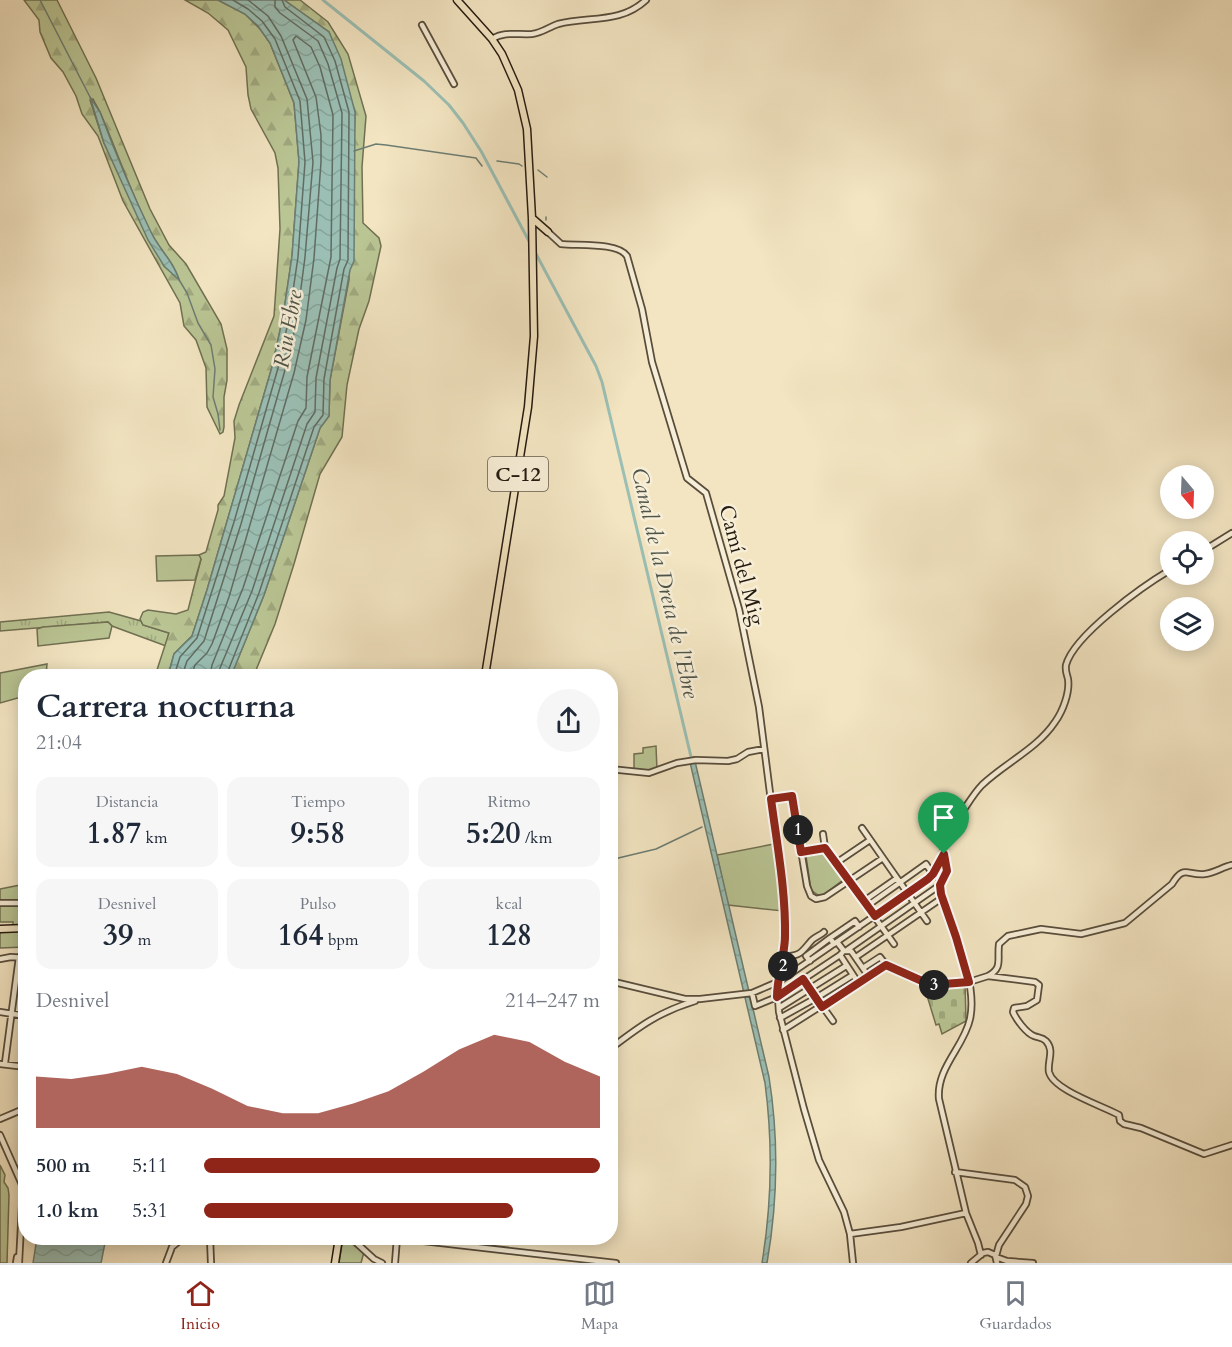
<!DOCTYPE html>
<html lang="es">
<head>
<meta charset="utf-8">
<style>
  body { margin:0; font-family:Cardo,serif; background:#f6f6f7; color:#1f2937; height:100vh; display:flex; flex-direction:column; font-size:22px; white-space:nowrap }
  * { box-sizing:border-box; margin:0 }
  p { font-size:20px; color:#747a83 }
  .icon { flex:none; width:33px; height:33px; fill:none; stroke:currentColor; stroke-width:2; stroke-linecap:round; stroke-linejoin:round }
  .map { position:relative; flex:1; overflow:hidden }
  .side { position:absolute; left:18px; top:669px; width:600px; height:576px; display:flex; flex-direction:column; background:#fff; border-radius:24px; box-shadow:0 3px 15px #0003 }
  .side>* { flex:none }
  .needle { width:39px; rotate:161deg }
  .fabs { position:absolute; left:1160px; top:465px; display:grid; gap:12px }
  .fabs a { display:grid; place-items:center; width:54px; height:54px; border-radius:50%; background:#fff; box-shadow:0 3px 15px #0003; font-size:30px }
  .pin { position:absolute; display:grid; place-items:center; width:51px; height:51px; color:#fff; margin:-62px -26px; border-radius:50% 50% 50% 0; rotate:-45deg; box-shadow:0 0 6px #0007 }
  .pin .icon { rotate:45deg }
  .km { position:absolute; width:30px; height:30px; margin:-15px; border-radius:50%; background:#222; color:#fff; font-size:16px; line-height:30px; text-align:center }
  .round { display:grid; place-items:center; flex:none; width:63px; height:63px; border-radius:32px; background:#f6f6f7 }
  .summary { display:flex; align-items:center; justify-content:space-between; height:102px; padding:0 18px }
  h1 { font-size:33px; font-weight:700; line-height:45px }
  .stats { display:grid; grid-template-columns:repeat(3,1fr); gap:9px; height:102px; padding:6px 18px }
  .stats div { display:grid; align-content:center; border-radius:15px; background:#f6f6f7; text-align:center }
  .stats b { font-size:30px; font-weight:700 }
  .stats small { font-size:16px; font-weight:400 }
  .stats p { font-size:16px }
  .chart { height:168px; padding:12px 18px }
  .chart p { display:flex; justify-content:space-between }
  .chart svg { width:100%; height:108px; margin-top:6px; fill:#8f2418; opacity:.7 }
  ul { padding:0 18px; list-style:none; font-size:20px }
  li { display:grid; grid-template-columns:96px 72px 1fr; align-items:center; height:45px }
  li i { height:15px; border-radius:8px; background:#8f2418 }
  .tabs { display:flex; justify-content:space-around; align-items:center; height:84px; border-top:2px solid #e0e1e3; background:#fff; font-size:16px; color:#747a83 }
  .tabs a { display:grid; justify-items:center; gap:3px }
  .tabs .on { color:#8f2418 }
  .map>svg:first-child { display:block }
  .grass { fill:url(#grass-tufts); stroke:#707052; stroke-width:1.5 }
  .forest { fill:url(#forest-firs); stroke:#707052; stroke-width:1.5; fill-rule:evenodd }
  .cemetery { fill:url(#cemetery-stones); stroke:#707052; stroke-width:1.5 }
  .green { fill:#bac594; stroke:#707052; stroke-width:1.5 }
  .water { fill:url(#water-waves); stroke:#6c7d72; stroke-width:1.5 }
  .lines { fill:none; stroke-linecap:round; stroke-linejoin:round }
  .shore { stroke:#606c62; stroke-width:1.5 }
  .stream { stroke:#6c7d72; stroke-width:1.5 }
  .canal { stroke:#9bbfb4; stroke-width:3 }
  .minor-casing { stroke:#584d3c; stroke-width:8 }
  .major-casing { stroke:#251a10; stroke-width:9 }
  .minor { stroke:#f7eed7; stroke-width:4.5 }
  .major { stroke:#f3e5c2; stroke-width:6 }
  .route-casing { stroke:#fff; stroke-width:12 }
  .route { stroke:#8f2418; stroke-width:8 }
  .labels { text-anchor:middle; stroke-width:5; stroke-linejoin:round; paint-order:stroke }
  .shield { fill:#f7eed7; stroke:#645a4c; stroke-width:1.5 }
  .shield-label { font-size:20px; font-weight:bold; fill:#251a10 }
  .street-label { font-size:21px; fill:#251a10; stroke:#f7eed7 }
  .water-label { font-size:22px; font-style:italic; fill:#4e5449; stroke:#f7eed7 }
</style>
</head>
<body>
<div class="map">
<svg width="1232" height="1263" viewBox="0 0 1232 1263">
  <defs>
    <pattern id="grass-tufts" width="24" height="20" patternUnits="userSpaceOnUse" patternTransform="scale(1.5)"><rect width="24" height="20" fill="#bac594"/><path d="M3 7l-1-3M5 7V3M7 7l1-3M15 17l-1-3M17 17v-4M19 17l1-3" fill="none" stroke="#a0a97f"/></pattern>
    <pattern id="forest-firs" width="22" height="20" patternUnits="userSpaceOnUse" patternTransform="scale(1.5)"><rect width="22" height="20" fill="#bac594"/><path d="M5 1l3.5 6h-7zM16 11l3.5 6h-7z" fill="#a0a97f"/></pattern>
    <pattern id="cemetery-stones" width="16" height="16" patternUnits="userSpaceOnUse" patternTransform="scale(1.5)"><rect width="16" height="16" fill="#bac594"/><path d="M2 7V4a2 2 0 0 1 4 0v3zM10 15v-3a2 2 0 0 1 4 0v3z" fill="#a0a97f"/></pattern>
    <pattern id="water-waves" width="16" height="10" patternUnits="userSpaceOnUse" patternTransform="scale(1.5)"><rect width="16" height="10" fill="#9bbfb4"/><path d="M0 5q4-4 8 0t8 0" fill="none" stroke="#85a49a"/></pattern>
  </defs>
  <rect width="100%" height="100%" fill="#f3e5c2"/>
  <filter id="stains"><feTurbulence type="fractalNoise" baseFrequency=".00333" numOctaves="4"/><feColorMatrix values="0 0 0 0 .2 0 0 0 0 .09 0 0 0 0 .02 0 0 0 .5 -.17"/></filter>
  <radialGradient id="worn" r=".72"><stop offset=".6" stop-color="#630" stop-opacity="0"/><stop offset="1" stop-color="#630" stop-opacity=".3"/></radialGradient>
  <path class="grass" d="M109,612l32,9 2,4 26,8 -3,13 -54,-20 -4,-4 -108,9v-9z
    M25,861v40l-25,1v-13l20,-4z"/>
  <path class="forest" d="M24,0h33l39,78 54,131 19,36 17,19 35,60 6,25v31l-3,17v30l-1,5 -3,2 -13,-27 -1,-39 -10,-28 -12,-14 -4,-23 -57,-102 -25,-65 -16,-22 -6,-18 -13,-24 -12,-14 -11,-26 -1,-12zM93,99l7,13c17,39 31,81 50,119 9,17 22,30 29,48l-15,-13 -60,-123 -13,-40 -1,-3z
    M185,0h33l27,14 15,15 10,14 24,60 5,58 -7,95 -9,61 -11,50 -65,223 -15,46 -18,18 -6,22h-13l14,-43 -26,-8 -3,-6 3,-7 5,-2 28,4 12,-4 13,-51 -2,-4 7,-3 12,-42v-5l6,-9 11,-58 -1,-17 5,-16 35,-89 6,-87 -2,-61 -3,-15 -24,-44 -3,-14 -2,-28 -18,-37 -20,-17z
    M284,0h16l28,22 20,32 18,62 -4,51 1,56 16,15 2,8 -12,55 -10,28 -12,56 -5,52 -22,37 -26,90 -19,60 -19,46 -8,6h-17l33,-81 56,-167 9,-12 1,-36 19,-100 6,-168 -26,-80z"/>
  <path class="cemetery" d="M965,983l1,38 -24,13 -3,-10 -3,1 -12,-39z"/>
  <path class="green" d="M199,555l2,4 -6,21 -38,1 -1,-25z
    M108,622l4,4 -3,12 -71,8 -1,-17 6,-2z
    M47,664l-1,12h-20l-1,20 -25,7v-30z
    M656,746l1,24 -10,1 -13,-1v-16l9,-1v-5z
    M774,844l9,67 -55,-6 -11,-50z
    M822,851l4,1 17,28 -20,15h-5l-7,-5 -5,-34 3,-3z
    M0,905h25v42l-25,1v-17h13v-9h-13z
    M0,1165l5,10 -1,7 4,6 1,7 -2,68h-7z
    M345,1241h6l13,11 -3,11h-22l3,-18z"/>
  <path class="water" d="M218,0h66l45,32 12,27 14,53 -1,149 -4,9 -20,110 -1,36 -9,12 -56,167 -33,81h-63l6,-22 18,-18 15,-46 65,-223 11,-50 9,-61 7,-94 -5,-59 -24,-60 -12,-17 -13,-12z
    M90,97l10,15c15,40 32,81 51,120 8,18 23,29 28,48l-15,-14 -16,-26 -44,-97z
    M694,757l75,320c10,63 9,123 -2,186h-5c10,-61 11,-119 3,-180l-76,-325z
    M37,1238h69l-5,25h-68z"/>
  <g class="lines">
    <path class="shore" d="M174,676l6,-19 17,-19 37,-116 44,-154 11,-50 9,-61 7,-95 -5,-61 -25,-62 -13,-18 -14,-12 -15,-9
      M182,676l5,-15 17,-20 37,-117 44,-154 12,-51 8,-62 8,-95 -6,-63 -26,-63 -13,-20 -20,-16
      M191,676l4,-11 12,-12 5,-9 17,-47 65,-224 12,-53 8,-62 7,-96v-27l-5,-38 -23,-57 3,-4 15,11 9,20 13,48 -2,142 -24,120 -1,31 -8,13 -55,167 -31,77 -2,11
      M219,676l1,-8 32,-77 55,-167 8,-12 1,-34 21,-110 3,-9 2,-146 -14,-49 -10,-23 -38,-28 -5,-6v-7
      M226,676l33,-83 55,-166 9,-12 1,-36 20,-110 4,-9 1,-148 -14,-51 -11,-24 -39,-30 -3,-7"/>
    <path class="stream" d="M40,0l50,97
      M354,151l22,-7 10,1 90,13 6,8
      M497,161l22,3 3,2
      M538,170l9,7
      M546,220v-3
      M178,278l9,15 11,30 13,22 4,24 -2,28 5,17 2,16
      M610,860l46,-11 46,-22"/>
    <path class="canal" d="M323,0l101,81 25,24 14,18 18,28 49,92
      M535,252l61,114 6,16 90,379"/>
    <defs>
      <path id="minor" d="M422,25l32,59
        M492,39c13,-8 26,-4 40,-5 10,-1 17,-7 26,-10 32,-8 62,0 88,-24
        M548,232l13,12c16,2 57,-2 66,12l15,53 10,53 35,116 19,15 33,116 20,98 26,203 -1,46 -7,27 2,29 25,97 15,51 25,52 6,22 3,29
        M1203,551l29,-18
        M610,769l39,4 28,-10 19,-3 32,1 9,-2 11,-7 16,-3
        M771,799l21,-3 15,90 4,10 5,3 9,-2 58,-39
        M862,828l65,93
        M823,834l2,14
        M801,852l24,-4 69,96
        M836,863l34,-23
        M938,876c3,7 2,14 4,22 11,33 36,85 28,121 -6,28 -34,49 -31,80l27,114 12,30 3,12
        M941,883l6,-12 -3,-16
        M864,901l33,-23
        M0,903h26
        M867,906l59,-42 6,9
        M837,942l7,9h7l18,26
        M834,944l-4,-6 25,-17 4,6
        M847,950l93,-65
        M842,953l-2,2 19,29
        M784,956c17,1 18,-5 28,-16 3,-3 9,-5 12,-8
        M856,957l86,-59
        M0,959l11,-2 15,1
        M810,961l-4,-5 24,-18
        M886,965l45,20 38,-3 19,-6 47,6 4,3 -2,15 -10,6 -13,2 -1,4c3,7 13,21 21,24 5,2 8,1 12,5 9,10 1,20 3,31 4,18 54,34 70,43l1,6 4,3 17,4 63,26 28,-9
        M863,968l17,-11 6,8
        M988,976c15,-8 9,-16 11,-32l9,-8 33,-7 40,5 44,-11 47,-39c12,-20 15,-8 33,-10 9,-1 18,-7 27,-9
        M803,979l30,42
        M610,981l75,18h15l52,-6 28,-12 148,-102c13,-13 14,-29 21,-45 3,-8 9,-16 14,-23 6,-9 12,-19 19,-26 23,-22 55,-36 73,-63 8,-11 15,-30 13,-43 -1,-5 -3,-8 -2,-14 8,-30 77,-79 104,-95
        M752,993l3,13 22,-9 63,-42
        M779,1008l67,-42
        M0,1012l26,4
        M780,1018l36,-20 37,-23
        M783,1030l103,-65
        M610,1049c30,-23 49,-37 85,-48
        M5,1063l14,-106
        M0,1064l26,3
        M0,1119l26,-11
        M0,1135l23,52 -4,76
        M955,1172l60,8 10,7 3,9 -2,8 -27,41 -3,11
        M20,1177l6,-39
        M850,1234l51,-7 65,-14
        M210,1238l1,25
        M351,1238l23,21 8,4
        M996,1257l11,4 26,2
        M16,1263l1,-6
        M166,1263l6,-16 11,-9
        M395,1263l2,-25 219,25
        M971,1263l12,-10 5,-1 7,3 2,8"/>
      <path id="major" d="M457,0l35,39 10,15 16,36 9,39 5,89 2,118 -6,71 -43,269
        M532,218l16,14
        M0,929l26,-1
        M335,1263l3,-19 4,-6"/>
    </defs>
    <use href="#minor" class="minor-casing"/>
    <use href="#major" class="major-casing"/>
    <use href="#minor" class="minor"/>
    <use href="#major" class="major"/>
  </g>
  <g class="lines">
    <defs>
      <path id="route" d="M792,796l9,56 24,-4 50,68 53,-37 5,-5 11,-20 3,17 -7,14 1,9 15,43 13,45 -38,3 -45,-20 -64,42 -19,-28 -26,18c0,-20 7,-38 8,-59 1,-47 -8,-93 -14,-139z"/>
    </defs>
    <use href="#route" class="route-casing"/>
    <use href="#route" class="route"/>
  </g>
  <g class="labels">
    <rect class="shield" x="488" y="457" width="60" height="34" rx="4.5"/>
    <g class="shield-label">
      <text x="518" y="481">C-12</text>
    </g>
    <g class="street-label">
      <text transform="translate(742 565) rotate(75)" y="7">Camí del Mig</text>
    </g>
    <g class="water-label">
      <text transform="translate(287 329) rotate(-80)" y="8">Riu Ebre</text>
      <text transform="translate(666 583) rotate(77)" y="8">Canal de la Dreta de l'Ebre</text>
    </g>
  </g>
  <rect width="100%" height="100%" filter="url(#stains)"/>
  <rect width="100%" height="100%" fill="url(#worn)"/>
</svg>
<div class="fabs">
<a><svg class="needle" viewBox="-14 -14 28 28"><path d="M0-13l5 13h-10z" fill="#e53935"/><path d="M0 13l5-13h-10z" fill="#747a83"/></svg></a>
<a><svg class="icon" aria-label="locate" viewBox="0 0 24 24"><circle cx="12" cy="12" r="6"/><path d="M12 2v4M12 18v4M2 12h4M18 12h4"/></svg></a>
<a><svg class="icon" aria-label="layers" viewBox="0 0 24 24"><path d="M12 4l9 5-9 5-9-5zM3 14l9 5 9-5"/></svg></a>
</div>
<div class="pin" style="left:944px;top:854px;background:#1e9e55"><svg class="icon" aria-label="arrive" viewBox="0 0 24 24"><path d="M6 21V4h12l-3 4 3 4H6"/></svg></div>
<b class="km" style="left:798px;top:830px">1</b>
<b class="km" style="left:783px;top:966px">2</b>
<b class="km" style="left:934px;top:985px">3</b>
<section class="side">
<div class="summary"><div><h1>Carrera nocturna</h1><p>21:04</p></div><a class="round"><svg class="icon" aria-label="share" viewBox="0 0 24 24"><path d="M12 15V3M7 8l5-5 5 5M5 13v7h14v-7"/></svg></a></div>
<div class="stats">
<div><p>Distancia</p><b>1.87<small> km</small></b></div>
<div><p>Tiempo</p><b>9:58</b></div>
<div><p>Ritmo</p><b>5:20<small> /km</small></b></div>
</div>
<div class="stats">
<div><p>Desnivel</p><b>39<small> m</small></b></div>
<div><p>Pulso</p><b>164<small> bpm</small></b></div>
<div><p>kcal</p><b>128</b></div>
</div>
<div class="chart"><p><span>Desnivel</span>214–247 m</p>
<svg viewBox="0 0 160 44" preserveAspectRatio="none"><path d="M0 44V23L10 24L20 22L30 19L40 22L50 28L60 35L70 38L80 38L90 34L100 29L110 21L120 12L130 6L140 9L150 17L160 23V44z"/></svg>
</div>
<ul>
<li><b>500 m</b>5:11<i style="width:100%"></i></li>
<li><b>1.0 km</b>5:31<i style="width:78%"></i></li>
</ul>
</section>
</div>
<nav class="tabs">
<a class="on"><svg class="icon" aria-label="home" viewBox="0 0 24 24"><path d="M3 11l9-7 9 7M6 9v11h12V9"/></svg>Inicio</a>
<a><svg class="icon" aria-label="map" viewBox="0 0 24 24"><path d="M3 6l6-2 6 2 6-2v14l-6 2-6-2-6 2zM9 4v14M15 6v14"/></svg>Mapa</a>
<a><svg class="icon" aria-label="saved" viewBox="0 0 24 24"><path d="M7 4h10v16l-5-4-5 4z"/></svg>Guardados</a>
</nav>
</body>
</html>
